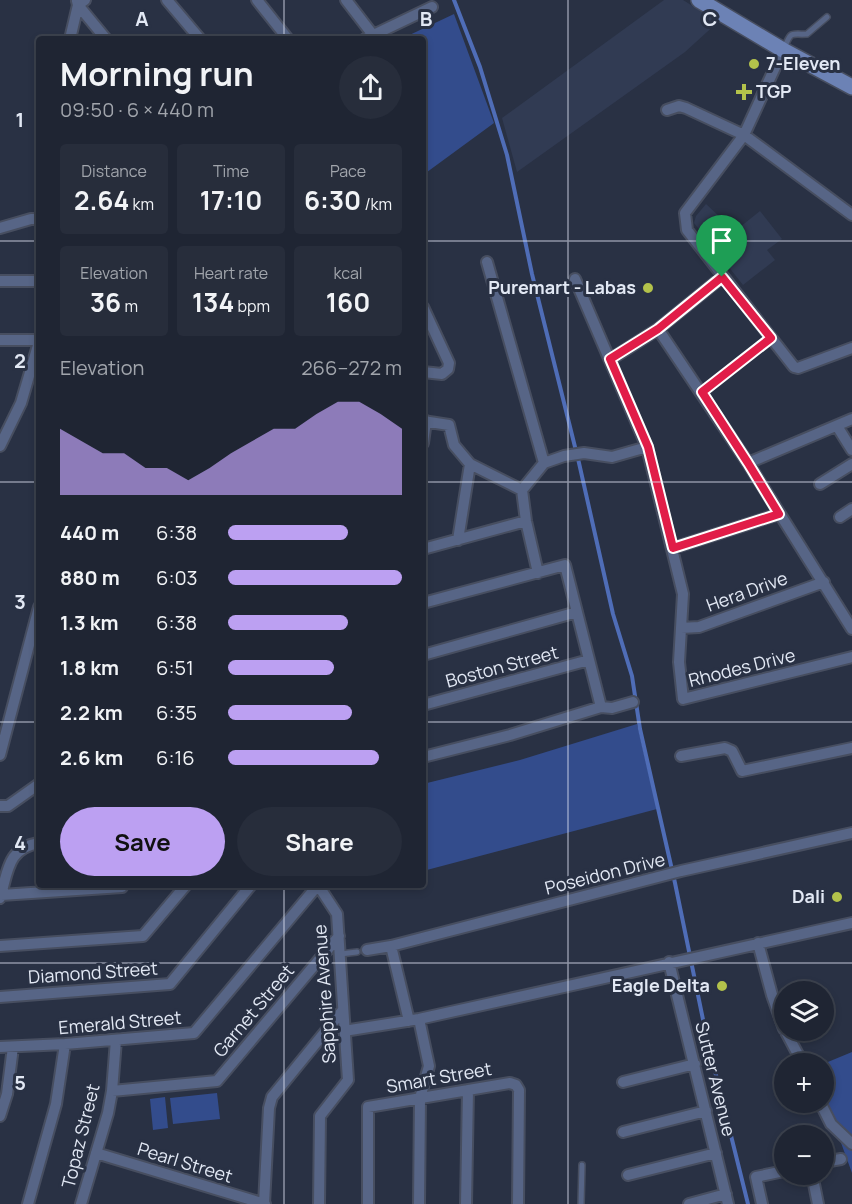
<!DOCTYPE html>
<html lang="en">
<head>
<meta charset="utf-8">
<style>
  body { margin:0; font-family:Manrope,sans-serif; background:#272d3b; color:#f1f3f6; height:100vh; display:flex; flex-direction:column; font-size:22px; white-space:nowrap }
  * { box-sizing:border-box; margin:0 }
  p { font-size:20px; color:#a1a5ac }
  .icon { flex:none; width:33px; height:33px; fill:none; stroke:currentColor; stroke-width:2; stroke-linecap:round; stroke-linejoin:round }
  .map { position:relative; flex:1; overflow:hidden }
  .details { position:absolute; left:36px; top:36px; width:390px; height:852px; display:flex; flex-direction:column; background:#1f2533; border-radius:6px; box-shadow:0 3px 9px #0003,0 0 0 2px #3c424e }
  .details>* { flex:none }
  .buttons { position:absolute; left:774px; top:981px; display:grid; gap:12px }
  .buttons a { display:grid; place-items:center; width:60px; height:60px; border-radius:50%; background:#1f2533; box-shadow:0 3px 9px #0003,0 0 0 2px #3c424e; font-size:30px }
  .pin { position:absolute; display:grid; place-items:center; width:51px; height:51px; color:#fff; margin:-62px -26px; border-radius:50% 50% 50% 0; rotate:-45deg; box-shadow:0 0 6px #0007 }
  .pin .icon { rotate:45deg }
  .round { display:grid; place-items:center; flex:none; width:63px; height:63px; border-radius:32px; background:#272d3b }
  .summary { display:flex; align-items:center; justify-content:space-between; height:102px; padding:0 24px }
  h1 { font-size:33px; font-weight:700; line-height:45px }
  .stats { display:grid; grid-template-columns:repeat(3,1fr); gap:9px; height:102px; padding:6px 24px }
  .stats div { display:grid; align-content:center; border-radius:6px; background:#272d3b; text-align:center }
  .stats b { font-size:26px; font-weight:700 }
  .stats small { font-size:16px; font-weight:400 }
  .stats p { font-size:16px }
  .chart { height:168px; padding:12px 24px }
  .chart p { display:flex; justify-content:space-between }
  .chart svg { width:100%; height:108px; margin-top:6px; fill:#bca0f2; opacity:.7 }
  .action { display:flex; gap:12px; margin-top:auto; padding:12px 24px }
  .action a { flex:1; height:69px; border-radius:36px; background:#bca0f2; color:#111; font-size:24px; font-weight:700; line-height:69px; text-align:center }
  .action a+a { background:#272d3b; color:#f1f3f6 }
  ul { padding:0 24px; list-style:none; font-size:20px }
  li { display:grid; grid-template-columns:96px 72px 1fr; align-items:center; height:45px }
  li i { height:15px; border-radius:8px; background:#bca0f2 }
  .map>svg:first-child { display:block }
  .built { fill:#313b53 }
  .green { fill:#334c8c }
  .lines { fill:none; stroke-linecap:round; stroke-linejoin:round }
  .stream { stroke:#4f6db7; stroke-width:4 }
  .lane-casing { stroke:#474e60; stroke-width:8 }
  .street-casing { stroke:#474e60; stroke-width:14 }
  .secondary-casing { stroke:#474e60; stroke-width:18 }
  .lane { stroke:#576586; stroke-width:5 }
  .street { stroke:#576586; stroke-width:10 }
  .secondary { stroke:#6c82b5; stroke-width:15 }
  .route-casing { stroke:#fff; stroke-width:12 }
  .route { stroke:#e11d48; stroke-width:8 }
  .grid { fill:none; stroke:#e2e8f4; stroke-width:1.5; stroke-opacity:0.55 }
  .poi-dot { fill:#b3c24b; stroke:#293144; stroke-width:2 }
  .labels { text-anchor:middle; stroke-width:6; stroke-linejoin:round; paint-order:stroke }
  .poi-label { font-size:18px; font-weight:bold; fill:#e2e8f4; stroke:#293144; text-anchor:end }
  .street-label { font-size:18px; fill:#e2e8f4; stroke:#293144 }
  .grid-label { font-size:20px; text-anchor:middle; font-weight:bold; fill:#e2e8f4; stroke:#293144; stroke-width:6; stroke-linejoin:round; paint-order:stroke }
</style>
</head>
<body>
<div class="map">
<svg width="852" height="1204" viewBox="0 0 852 1204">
  <rect width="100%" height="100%" fill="#293144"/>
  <path class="built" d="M664,0h19l35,22 -33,30 -168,120 -15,-54z
    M706,204l29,27 25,-20 22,28 -15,11 8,10 -32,25 -49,-62 2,-7z"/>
  <path class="green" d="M454,14l40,109 -71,52v-136h-22z
    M637,724l20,85 -234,62v-87l97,-24z
    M852,1052v121l-28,-77 -1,-32z
    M217,1093l3,26 -47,5 -3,-26z
    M165,1097l3,31 -15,2 -3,-31z"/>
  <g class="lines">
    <path class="stream" d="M454,0l26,67 27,88 25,119 47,189 34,151 19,62 8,53 35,154 32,156 41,165"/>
    <defs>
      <path id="lane" d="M784,48c8,-18 6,-13 23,-14l20,-17
        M702,392l69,-54
        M340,954l17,-2
        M581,1204l1,-39"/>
      <path id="street" d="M85,0l-7,5 28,34
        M167,0l33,39
        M257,0l31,39
        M346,0l27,35
        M70,39l8,-34 -1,-4
        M365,39l67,-32
        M783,50l-39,85 -59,78 2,17 107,137 4,1 54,-20
        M667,110l12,-4 7,2 58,27 108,80
        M0,228l31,-9h8
        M487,262l57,201
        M575,279l72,168 36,147 -4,68 4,37 169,-42
        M0,281h39
        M423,307l26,56 -1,6 -6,5 -19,-2
        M658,329l90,134 104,166
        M0,340h39
        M611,359l47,-30 64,-52
        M423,421l26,4 5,20 16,19 52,26
        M837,426l15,24
        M423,443l3,-22
        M0,446l21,-43 18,-61
        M748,463l104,-44
        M820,484l32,-20
        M840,517l12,-8
        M458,540l12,-76
        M673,548l106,-34
        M423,549l103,-28
        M538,573l-12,-52 -4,-31 22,-27 20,-7 20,-3 28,4 35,-10
        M423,603l142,-38 36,142
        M681,628l18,-1 125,-45
        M423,655l154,-43
        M423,705l166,-45
        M0,755l39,-148
        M681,756l44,-8 7,3 10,20 110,-23
        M423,757l87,-22 91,-28 11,1 21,-6
        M0,806h8l31,-22
        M1,895l121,-8 1,-2
        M0,898c8,-26 7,-50 39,-55
        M758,943l14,52 12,34
        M0,946l143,-10 43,-51
        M391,946l18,75
        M367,950l24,-4 290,-75 171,-38
        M669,962l59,242
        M0,997l170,-13 81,-99
        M419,1019l10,47 -9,32 -1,106
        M785,1030l18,34
        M344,1031l75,-12 433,-96
        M0,1047l65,-3 129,-11 124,-148 19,29 11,166 -28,36 -1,88
        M623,1082l72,-18
        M112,1091l105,-10 122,-145
        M820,1102l11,22 21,20
        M0,1116l7,-22 6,-47
        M623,1132l83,-21
        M96,1153l169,51
        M824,1162l17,-3
        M812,1174l6,30
        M628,1175l88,-22
        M28,1204l28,-100 9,-60
        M81,1204l27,-91 4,-22 4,-51
        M264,1204l5,-96 3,-11 71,-87
        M368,1204v-97l142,-24 6,2 3,5 -1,114
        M466,1204l2,-114
        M689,1204l37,-10
        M762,1204l-6,-27 28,-6"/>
      <path id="secondary" d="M699,0l84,50 69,37"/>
    </defs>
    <use href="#lane" class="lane-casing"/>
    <use href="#street" class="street-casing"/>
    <use href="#secondary" class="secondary-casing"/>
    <use href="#lane" class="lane"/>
    <use href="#street" class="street"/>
    <use href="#secondary" class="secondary"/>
  </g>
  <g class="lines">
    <defs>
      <path id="route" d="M722,277l49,61 -69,54 46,71 31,51 -106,34 -25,-101 -38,-88 48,-30z"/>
    </defs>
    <use href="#route" class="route-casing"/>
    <use href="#route" class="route"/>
  </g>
  <path class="grid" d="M284,0v39M568,0v1204M0,241h39M423,241h429M0,482h39M423,482h429M0,722h39M423,722h429M284,885v319M0,963h852"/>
  <g class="poi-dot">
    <circle cx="754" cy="64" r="6"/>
    <path d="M741 83h6v6h6v6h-6v6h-6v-6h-6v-6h6z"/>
    <circle cx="648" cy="288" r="6"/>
    <circle cx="837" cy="897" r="6"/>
    <circle cx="722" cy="986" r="6"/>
  </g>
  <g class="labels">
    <g class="poi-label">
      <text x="766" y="70" text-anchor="start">7-Eleven</text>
      <text x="756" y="98" text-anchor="start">TGP</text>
      <text x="636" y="294">Puremart - Labas</text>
      <text x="825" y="903">Dali</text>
      <text x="710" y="992">Eagle Delta</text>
    </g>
    <g class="street-label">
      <text transform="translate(747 592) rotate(-20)" y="6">Hera Drive</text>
      <text transform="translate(502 667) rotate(-15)" y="6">Boston Street</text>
      <text transform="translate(742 668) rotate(-14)" y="6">Rhodes Drive</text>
      <text transform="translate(605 874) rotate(-14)" y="6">Poseidon Drive</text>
      <text transform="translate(93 973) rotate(-4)" y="6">Diamond Street</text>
      <text transform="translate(325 994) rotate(-94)" y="6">Sapphire Avenue</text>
      <text transform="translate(254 1011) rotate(-50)" y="6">Garnet Street</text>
      <text transform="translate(120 1023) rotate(-5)" y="6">Emerald Street</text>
      <text transform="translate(439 1078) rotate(-10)" y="6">Smart Street</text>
      <text transform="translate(715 1079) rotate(76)" y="6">Sutter Avenue</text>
      <text transform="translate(81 1136) rotate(-76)" y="6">Topaz Street</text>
      <text transform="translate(185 1163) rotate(17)" y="6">Pearl Street</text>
    </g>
  </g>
  <g class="grid-label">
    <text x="142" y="26">A</text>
    <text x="426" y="26">B</text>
    <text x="710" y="26">C</text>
    <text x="20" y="127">1</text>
    <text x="20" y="368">2</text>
    <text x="20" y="609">3</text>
    <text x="20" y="850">4</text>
    <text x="20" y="1090">5</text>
  </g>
</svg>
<div class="buttons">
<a><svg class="icon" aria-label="layers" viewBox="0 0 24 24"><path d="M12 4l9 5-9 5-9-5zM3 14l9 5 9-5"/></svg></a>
<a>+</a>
<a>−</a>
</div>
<div class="pin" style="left:722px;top:277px;background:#1e9e55"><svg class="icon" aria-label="arrive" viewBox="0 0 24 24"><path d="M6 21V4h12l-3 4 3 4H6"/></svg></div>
<section class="details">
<div class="summary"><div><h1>Morning run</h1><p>09:50 · 6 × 440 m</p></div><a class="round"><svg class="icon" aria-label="share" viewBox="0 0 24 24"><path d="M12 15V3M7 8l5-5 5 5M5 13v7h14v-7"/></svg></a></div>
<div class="stats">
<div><p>Distance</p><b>2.64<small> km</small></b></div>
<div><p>Time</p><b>17:10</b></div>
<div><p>Pace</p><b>6:30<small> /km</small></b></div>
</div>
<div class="stats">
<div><p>Elevation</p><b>36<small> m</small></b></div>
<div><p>Heart rate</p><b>134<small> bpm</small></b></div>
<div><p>kcal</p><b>160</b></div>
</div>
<div class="chart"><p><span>Elevation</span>266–272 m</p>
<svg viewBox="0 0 160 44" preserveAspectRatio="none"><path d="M0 44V17L10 22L20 27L30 27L40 33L50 33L60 38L70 33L80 27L90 22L100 17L110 17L120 11L130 6L140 6L150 11L160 17V44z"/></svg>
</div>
<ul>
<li><b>440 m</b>6:38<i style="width:69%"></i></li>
<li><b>880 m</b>6:03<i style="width:100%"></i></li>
<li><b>1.3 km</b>6:38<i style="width:69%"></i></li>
<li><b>1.8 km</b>6:51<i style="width:61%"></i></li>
<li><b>2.2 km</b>6:35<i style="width:71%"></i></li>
<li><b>2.6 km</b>6:16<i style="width:87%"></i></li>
</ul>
<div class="action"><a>Save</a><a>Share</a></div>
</section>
</div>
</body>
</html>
